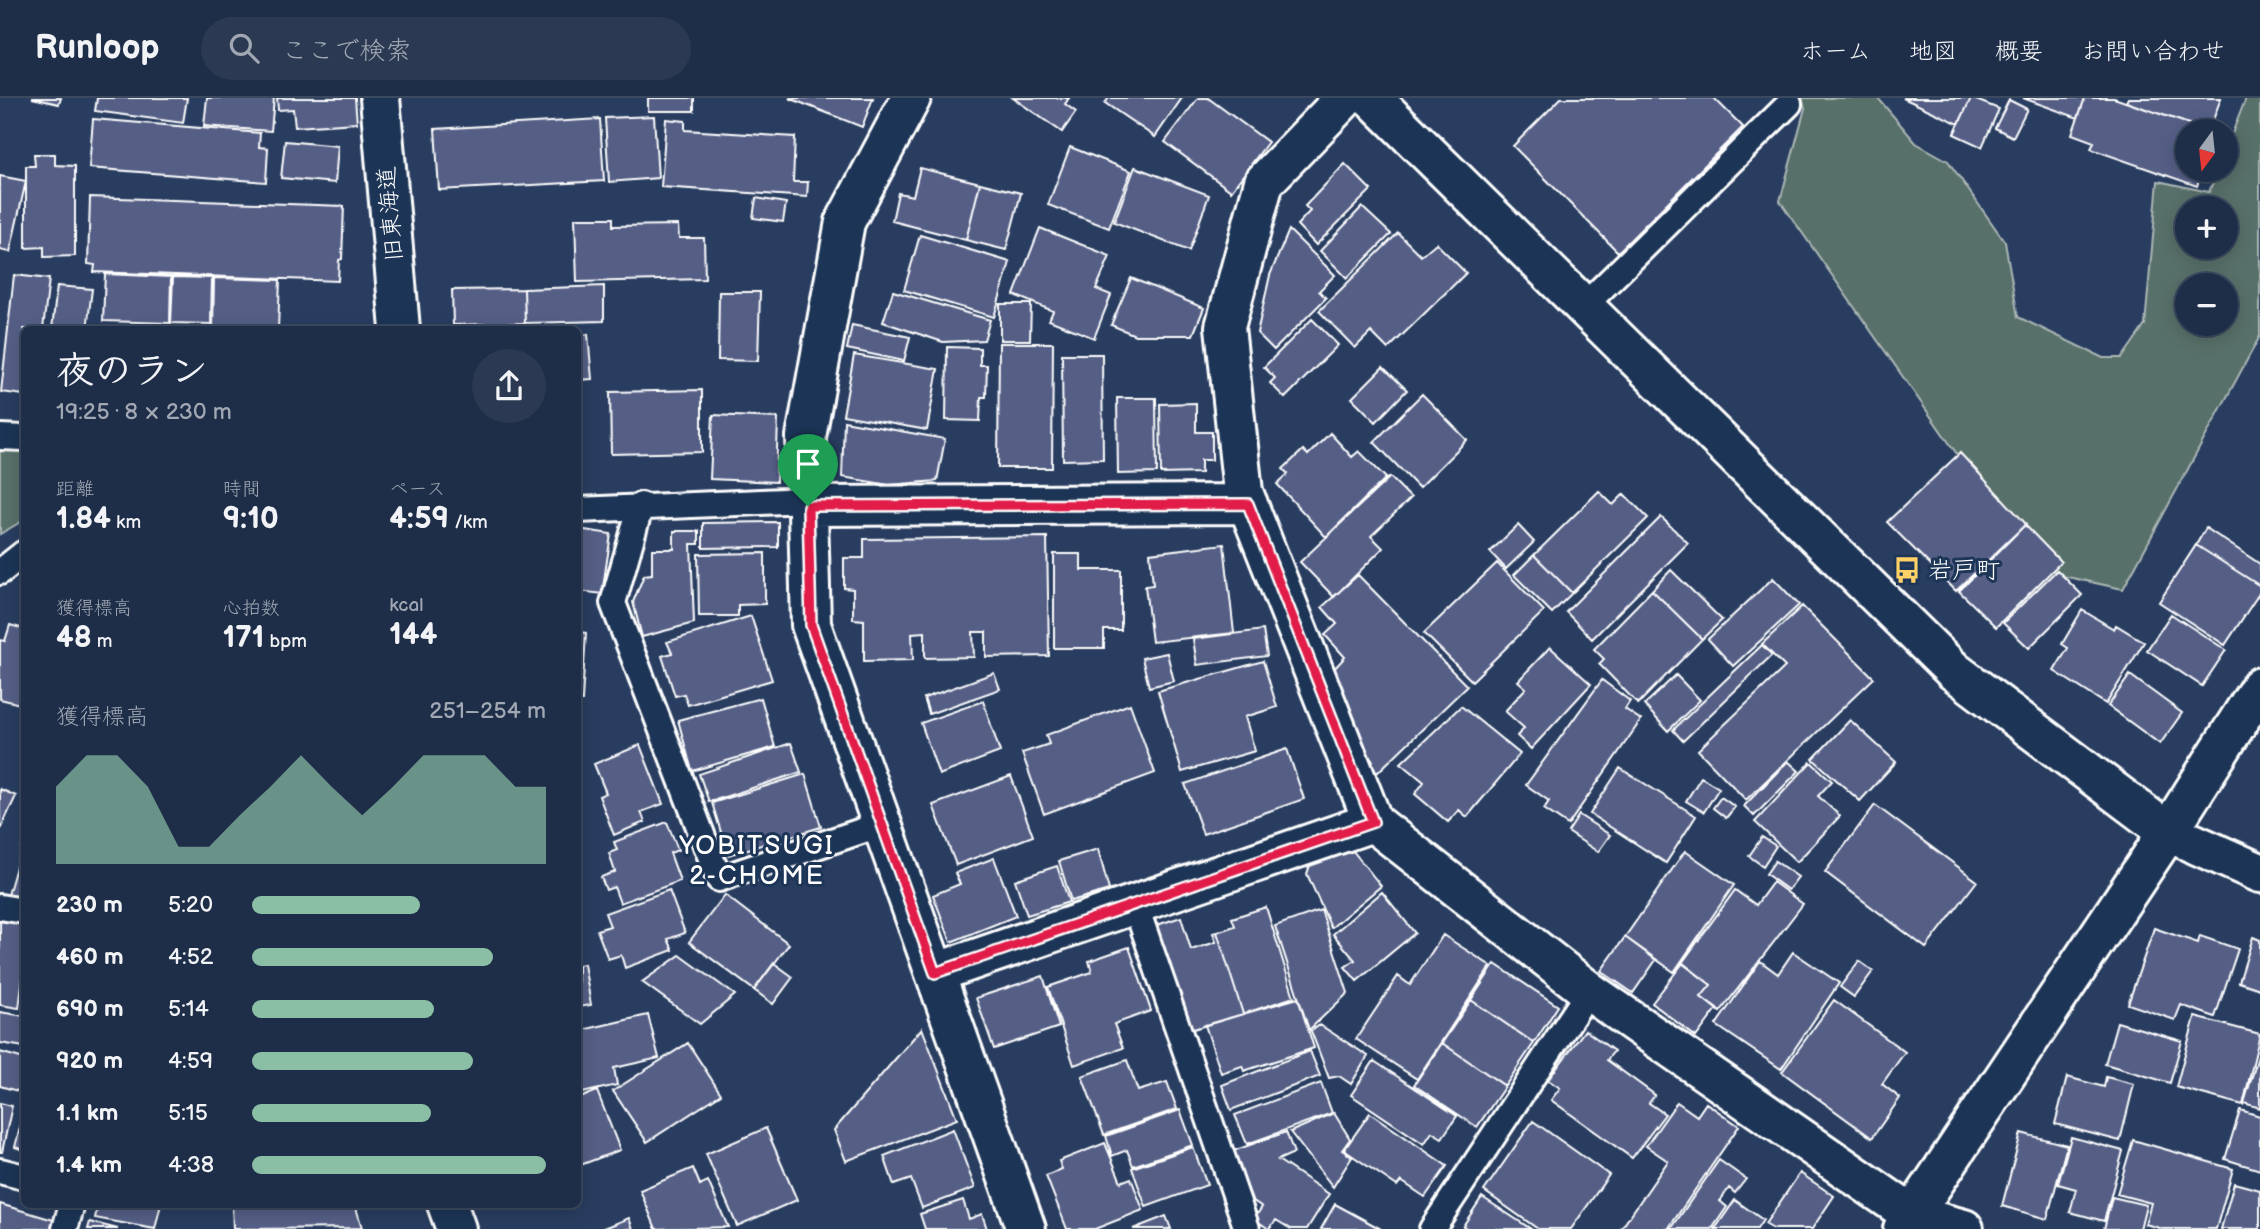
<!DOCTYPE html>
<html lang="ja">
<head>
<meta charset="utf-8">
<style>
  body { margin:0; font-family:"Balsamiq Sans","Klee One",sans-serif; background:#2b3a52; color:#f1f3f6; height:100vh; display:flex; flex-direction:column; font-size:26px; white-space:nowrap }
  * { box-sizing:border-box; margin:0 }
  p { font-size:23px; color:#a1a8b4 }
  .icon { flex:none; width:38px; height:38px; fill:none; stroke:currentColor; stroke-width:2; stroke-linecap:round; stroke-linejoin:round }
  .map { position:relative; flex:1; overflow:hidden }
  .side { position:absolute; left:21px; top:228px; width:560px; height:882px; display:flex; flex-direction:column; background:#1e2e48; border-radius:10px; box-shadow:0 4px 18px #0003,0 0 0 2px #3c4a60 }
  .side>* { flex:none }
  .needle { width:46px; rotate:195deg }
  .fabs { position:absolute; left:2175px; top:21px; display:grid; gap:14px }
  .fabs a { display:grid; place-items:center; width:63px; height:63px; border-radius:50%; background:#1e2e48; box-shadow:0 4px 18px #0003,0 0 0 2px #3c4a60; font-size:35px }
  .pin { position:absolute; display:grid; place-items:center; width:60px; height:60px; color:#fff; margin:-72px -30px; border-radius:50% 50% 50% 0; rotate:-45deg; box-shadow:0 0 7px #0007 }
  .pin .icon { rotate:45deg }
  .round { display:grid; place-items:center; flex:none; width:74px; height:74px; border-radius:37px; background:#2b3a52 }
  .summary { display:flex; align-items:center; justify-content:space-between; height:119px; padding:0 35px }
  h1 { font-size:38px; font-weight:700; line-height:52px }
  .metrics { display:grid; grid-template-columns:repeat(3,1fr); gap:10px; height:119px; padding:7px 35px }
  .metrics div { display:grid; align-content:center }
  .metrics b { font-size:30px; font-weight:700 }
  .metrics small { font-size:19px; font-weight:400 }
  .metrics p { font-size:19px }
  .chart { height:196px; padding:14px 35px }
  .chart p { display:flex; justify-content:space-between }
  .chart svg { width:100%; height:126px; margin-top:7px; fill:#8abfa5; opacity:.7 }
  ul { padding:0 35px; list-style:none; font-size:23px }
  li { display:grid; grid-template-columns:112px 84px 1fr; align-items:center; height:52px }
  li i { height:18px; border-radius:9px; background:#8abfa5 }
  header { display:flex; align-items:center; gap:42px; box-sizing:border-box; height:98px; padding:0 35px; background:#1e2e48; border-bottom:2px solid #3c4a60 }
  header strong { font-size:33px }
  nav { display:flex; gap:38px; margin-inline-start:auto; font-size:24px }
  .search { width:490px; height:63px; background:#2b3a52; display:flex; align-items:center; gap:18px; box-sizing:border-box; padding:0 24px; border-radius:38px; color:#a1a8b4; font-size:26px }
  .map>svg:first-child { display:block }
  .green { fill:#586f6b; stroke:#acb7b5; stroke-width:2; fill-rule:evenodd }
  .building { fill:#555e86; stroke:#fff; stroke-width:2 }
  .lines { fill:none; stroke-linecap:round; stroke-linejoin:round }
  .lane-casing { stroke:#fff; stroke-width:30 }
  .street-casing { stroke:#fff; stroke-width:44 }
  .secondary-casing { stroke:#fff; stroke-width:44 }
  .lane { stroke:#1d3557; stroke-width:24 }
  .street { stroke:#1d3557; stroke-width:38 }
  .secondary { stroke:#1d3557; stroke-width:38 }
  .route-casing { stroke:#fff; stroke-width:14 }
  .route { stroke:#e11d48; stroke-width:9 }
  .labels { text-anchor:middle; stroke-width:6; stroke-linejoin:round; paint-order:stroke }
  .street-label { font-size:24px; fill:#fff; stroke:#1d3557 }
  .poi-label { font-size:24px; fill:#fff; stroke:#1d3557; text-anchor:start }
  .neighbourhood-label { font-size:26px; letter-spacing:2px; fill:#fff; stroke:#1d3557 }
</style>
</head>
<body>
<header>
<strong>Runloop</strong>
<div class="search"><svg class="icon" aria-label="search" viewBox="0 0 24 24"><circle cx="10" cy="10" r="6"/><path d="M15 15l6 6"/></svg>ここで検索</div>
<nav><a>ホーム</a><a>地図</a><a>概要</a><a>お問い合わせ</a></nav>
</header>
<div class="map">
<svg width="2260" height="1131" viewBox="0 0 2260 1131">
  <rect width="100%" height="100%" fill="#283d60"/>
  <filter id="ink" filterUnits="userSpaceOnUse"><feTurbulence type="fractalNoise" baseFrequency=".0143" numOctaves="2"/><feDisplacementMap in="SourceGraphic" scale="14" xChannelSelector="R" yChannelSelector="G"/><feConvolveMatrix kernelMatrix="1 2 1 2 8 2 1 2 1" color-interpolation-filters="sRGB"/></filter>
  <g filter="url(#ink)">
    <path class="green" d="M1802,0h76l38,45 32,18 57,81 13,75 85,41h19l23,-33 13,-144 51,11 9,-22h8v-21l20,-51h14v238l-137,253 -60,-13 -34,-19 -249,-356 25,-93zM2188,110h38v39h-38zM2188,187h38v39h-38z
      M0,348l24,3v71l-24,14z"/>
    <path class="building" d="M32,0h29l-2,6z
      M97,0h90l-4,25 -88,-12z
      M207,0h67l-3,33 -67,-5z
      M277,0h78l2,25 -62,4 -2,-18 -15,1z
      M648,0h46v13h-46z
      M789,0h84l-11,29z
      M1013,0h56l-4,6 11,8 -14,20z
      M1109,0h73l-27,39 -50,-34z
      M1198,0h10l60,44 -37,49 -66,-49z
      M1561,0h153l29,29 -125,125 -105,-106z
      M1903,0h68l-12,26z
      M1971,0l28,11 -17,38 -28,-13z
      M2023,0h62l-7,20z
      M2085,0h29l95,33h-21v39h33l-4,10 -16,-6 -4,12 -106,-37 3,-7 -22,-8z
      M2128,0h93l-12,33 -83,-29z
      M2009,2l18,9 -14,28 -18,-9z
      M654,18l4,62 -49,4 -4,-64z
      M93,21l167,14 -1,14 9,1 -2,34 -177,-14z
      M600,21l4,62 -165,9 -4,-61z
      M666,21l19,2v9l110,7 -2,45h15l-1,15 -146,-10z
      M285,43l53,5 -3,37 -54,-5z
      M1070,49l61,24 -22,57 -61,-23z
      M34,56h21v11l20,1v90l-31,1v-10l-18,1v-82h9z
      M1345,66l26,26 -55,55 -19,-20 13,-14 -5,-5z
      M1135,69l74,28 -20,56 -75,-29z
      M920,70l60,15 -14,57 -74,-19 6,-28 15,3z
      M0,78l26,5 -16,71 -10,-2z
      M980,85l41,10 -15,57 -40,-10z
      M90,99l254,9 -2,53 -3,1 -1,21 -244,-9 1,-7 -7,-1z
      M756,100l30,5 -3,19 -30,-4z
      M1362,109l29,27 -44,44 -27,-27z
      M575,120h38v8l65,-1 1,13h25l1,41 -128,3z
      M1040,130l70,28 -14,33 15,6 -17,43 -45,-18 4,-9 -39,-16z
      M1289,132l46,45 -16,16 7,7 -52,52 -17,-17 13,-58z
      M1398,135l23,23 15,-13 30,30 -78,76 -17,-17 -16,16 -36,-37z
      M920,137l90,27 -16,55 -90,-27z
      M105,176l66,3 -1,46 -67,-2z
      M14,177l35,4 -6,50h-19v66l-23,-3z
      M173,179l39,1 -1,46 -40,-1z
      M214,180l66,2 -2,49h-65z
      M1131,180l73,30 -11,27h-58l-24,-10z
      M57,188l35,3 -5,40h-35z
      M604,188v35l-79,2 -1,-34z
      M524,191l1,34 -72,2 -1,-35z
      M893,193l97,29 -6,20 -41,2 -60,-20z
      M719,194h41l-2,69 -40,-1z
      M1000,206h31l-1,36h-30z
      M1312,221l26,26 -53,53 -15,-15 5,-5 -11,-11z
      M852,227l58,12 -6,24 -57,-12z
      M588,236l4,45 -14,1v-44z
      M999,245h54l-1,125h-54z
      M947,249l33,1v17h7l-1,32h-5l-1,24 -34,-1z
      M1062,256h40l1,105 -40,1z
      M854,257l84,14 -11,61 -84,-15z
      M1383,269l24,23 -31,32 -24,-24z
      M702,292v62l-91,2 -1,-62z
      M1422,296l45,46 -48,48 -45,-46z
      M1117,300h39l1,75 -39,1z
      M1196,305v29h16v28h-11v13l-40,1 -1,-70z
      M713,317l65,3 -2,64 -66,-3z
      M844,323l101,18 -8,42 -48,4 -47,-8z
      M1330,335l22,24 7,-6 27,27 -60,59 -49,-53 11,-10 -5,-5 20,-19 5,5z
      M1960,355l66,71 -70,67 -69,-69z
      M1390,379l21,21 -40,38 12,12 -49,49 -34,-35z
      M1599,393l14,14 11,-11 24,24 -76,75 -38,-38z
      M1661,419l27,26 -96,96 -26,-27z
      M778,424v25l-75,1v-25z
      M1518,427l16,17 -28,27 -16,-17z
      M2025,427l36,37 -65,65 -37,-36z
      M2206,430l54,36v22l-64,-41z
      M578,431l33,5 -9,60 -22,-3 -2,13z
      M674,433h25v13h-8l3,79 -52,14 -9,-35 11,-27 8,-1v-25h22z
      M1047,439l2,119 -63,1v-25h-13l1,25 -49,1v-26l-13,1 1,27 -49,1v-41l-11,-1v-30l-9,-1v-30h20v-19z
      M1224,446l10,89 -82,9 -7,-56 8,-1 -3,-32z
      M2196,447l64,41v6l-35,53 -66,-43z
      M765,455v51l-27,1v11h-39l-1,-62z
      M1054,456h27v16h40v60h-17v18h-50z
      M1534,457l38,38 -20,20 -38,-38z
      M1497,465l47,48 -72,70 -48,-48z
      M1671,472l51,50 -20,19 -50,-49z
      M2057,472l25,25 -53,53 -26,-25z
      M1358,477l109,111 -90,87 -7,-7 3,-5 -16,-15 -25,-75 13,-14 -20,-22 12,-11 -15,-17z
      M1773,480l26,27 -66,61 -25,-27z
      M1652,492l50,49 -64,65 -39,-40 5,-5 -10,-10z
      M1802,508l72,72 -128,122 -48,-50 87,-83 -23,-23z
      M2082,512l32,19 2,-4 28,17 -38,62 -52,-33 14,-23 -6,-4z
      M2171,516l55,36 -24,36 -55,-36z
      M751,518l21,64 -84,25 -4,-11 -9,2 -13,-40 10,-3 -5,-11z
      M10,527l14,4v76l-24,-6v-59l5,1z
      M1263,532l4,26 -70,9 -4,-26z
      M578,534l8,1 -4,68h-4z
      M1762,547l10,10 -89,86 -10,-11z
      M1550,549l41,37 -60,65 -14,-13 7,-8 -19,-17 21,-23 -8,-7z
      M1167,555l7,28 -25,6 -7,-29z
      M1263,563l14,46 -32,10 10,34 -73,21 -24,-81z
      M994,575l6,16 -71,25 -5,-16z
      M1676,577l24,25 -32,31 -24,-26z
      M2130,577l52,38 -22,31 -52,-38z
      M1602,582l28,21 -5,8 16,11 -73,105 -24,-16 5,-8 -23,-16z
      M761,600l14,49 -83,24 -14,-51z
      M983,603l17,51 -61,23 -18,-52z
      M1130,606l25,69 -111,41 -22,-61 27,-9 -3,-9z
      M1461,608l59,48 -53,63 -8,-7 -11,12 -33,-28 9,-12 -23,-19z
      M1850,622l46,42 -36,39 -47,-42z
      M791,645l10,29 -92,30 -10,-28z
      M640,647l23,59 -22,8 4,10 -31,13 -15,-39 7,-3 -12,-29z
      M1287,651l17,50 -101,35 -18,-50z
      M1788,663l11,10 -45,45 -10,-10z
      M1811,664l21,19 -14,15 22,20 -43,46 -42,-40z
      M1620,670l76,48 -30,47 -76,-49z
      M805,676l16,53 -93,28 -16,-52z
      M1011,678l22,60 -77,29 -23,-60z
      M1701,679l18,11 -15,24 -18,-11z
      M0,691l16,7 -16,34z
      M1721,699l14,10 -9,11 -13,-10z
      M1875,707l102,76 -51,67 -101,-76z
      M1579,717l31,20 -12,17 -30,-20z
      M667,724l11,28 -8,3 10,28 -60,22 -6,-16 -8,3 -5,-13 14,-5 -6,-19 8,-3 -3,-8z
      M1762,739l14,9 -13,20 -14,-10z
      M24,741v60l-16,-4z
      M1098,751l11,41 -38,11 -12,-40z
      M1353,753l28,35 -50,42 -24,-54 3,-9z
      M1685,753l49,34 -60,87 -49,-35z
      M994,760l22,58 -65,26 -18,-47 27,-11 -5,-11z
      M1775,763l23,16 -10,13 -22,-16z
      M1057,768l12,36 -42,13 -12,-35z
      M1773,784l30,22 -83,108 -19,-15 10,-12 -29,-22 53,-73 21,15z
      M669,792l16,43 -17,6 5,11 -48,18 -4,-13 -13,4 -11,-29 13,-4 -5,-13z
      M1382,794l33,41 -58,48 -12,-14 10,-7 -22,-26z
      M725,797l64,49 -35,46 -65,-48z
      M1266,809l28,90 -51,17 -26,-82 18,-6 -3,-8z
      M1321,812l27,83 -39,37 -34,-104z
      M1181,819l10,33 25,-8 -3,-9 4,-1 26,82 -53,16 -33,-105z
      M0,823l24,3v44l-5,40 -19,-3z
      M2154,830l44,15 2,-7 38,13 -23,68 -34,-12 -6,15 -47,-16z
      M1443,837l48,31 -74,113 -61,-40 42,-63 12,9z
      M1625,839l31,23 -23,33 -32,-22z
      M2253,839l7,3v49l-21,-7z
      M1129,849l22,64 -37,13 9,24 -49,17 -26,-78 44,-15 -3,-11z
      M1793,854l46,31 -58,86 -65,-44 44,-64 18,13z
      M680,857l55,40 -35,29 -58,-42z
      M1859,863l14,10 -19,26 -14,-10z
      M774,865l19,14 -20,27 -19,-14z
      M1683,865l28,22 -10,12 16,12 -21,28 -44,-34z
      M584,866l7,41 -13,2v-42z
      M1495,866l63,42 -24,37 -63,-43z
      M1043,878l16,51 -65,22 -18,-51z
      M1298,900l16,50 -70,23 -2,-5 -21,7 -16,-48z
      M1471,902l63,43 -29,43 -63,-43z
      M1834,902l71,52 -23,32 18,14 -28,40 -90,-66z
      M0,914l24,4v31l-24,-4z
      M648,917l11,43 -45,10 3,17 -39,9v-63z
      M2195,919l65,17 -17,71 -67,-18z
      M2117,924l65,19 -12,42 -65,-19z
      M1320,927l48,31 -17,28 -12,-8 -10,2 -18,-47z
      M922,930l35,91 -111,42 -12,-31z
      M1585,932l29,21 -7,9 48,35 -6,8 16,11 -33,44 -81,-58 9,-12 -12,-8z
      M688,945l33,51 -74,48 -34,-51z
      M1442,945l63,43 -28,41 -63,-42z
      M2260,952v58l-16,-5z
      M1310,953l10,25 -89,34 -9,-25z
      M0,954l24,7v34l-24,-7z
      M1127,962l11,31 29,-9 10,27 -73,26 -22,-59z
      M1374,963l83,55 -15,22 -10,-6 -8,12 -73,-49z
      M2067,979l37,10 2,-10 28,7 -14,57 -65,-17z
      M1321,985l11,30 -85,31 -12,-29z
      M597,993l23,59 -42,16v-67z
      M1677,1004l20,14 9,-13 33,23 -71,103h-47l47,-68 -22,-15z
      M0,1005l12,3 -10,46h-2z
      M1180,1012l13,35 -60,21 -6,-16 -15,6 -6,-20z
      M2240,1012l20,6v54l-35,-11z
      M24,1014v38l-9,-3z
      M1334,1015l16,26 -8,11 10,7 -19,30 -43,-55z
      M1370,1015l77,53 -22,31 -24,-16 -4,5 -53,-36z
      M1533,1023l76,54 -38,54h-33l-54,-38z
      M766,1030l31,72 -60,26 -31,-72z
      M953,1031l22,59 -53,20 -11,-29 -17,6 -10,-29z
      M1286,1034l8,21 -16,7 51,34 -22,35h-16l-15,-9 -7,9 -15,-10 8,-12 -10,-7 -19,-49z
      M2021,1035l46,12 -20,74 -45,-13z
      M2071,1039l52,14 -19,70 -34,-9 6,-23 -18,-5z
      M2133,1042l100,29 -17,60h-53l-18,-5 6,-21 -34,-9z
      M1105,1045l16,39 10,-4 12,32 -48,19h-28l-21,-53 16,-7 -3,-8z
      M1193,1049l14,38 -61,22 -14,-39z
      M1719,1062l27,19 -11,14 -6,-5 -9,13 7,6 -15,22h-41z
      M693,1070l7,17 8,-4 20,46 -72,2 -16,-39z
      M1800,1075l34,23 -22,33h-39l-8,-5z
      M2234,1085l26,7v39h-39z
      M1482,1099l49,32h-63l-5,-3z
      M2112,1099l34,8 -6,24h-36z
      M963,1102l6,19 13,-5 5,15h-62l-5,-15z
      M1735,1102l28,20 -6,9h-42z
      M0,1106l60,18 -2,7h-58z
      M98,1106h63l-6,25 -60,-11z
      M232,1106h123l7,24 -129,1z
      M1335,1106l46,25h-60z
      M1166,1118l5,13h-38z
      M629,1120l4,11h-31z
      M90,1124l28,7h-30z"/>
    <g class="lines">
      <defs>
        <path id="lane" d="M1584,208l205,-202
          M0,339l24,1
          M641,407l-28,98 106,276 163,-55
          M578,412l230,-10
          M0,474l24,-19
          M1135,806l112,325
          M0,809l24,4
          M0,1073l24,6
          M65,1131l7,-25
          M1432,1131l157,-238"/>
        <path id="street" d="M380,0l20,231
          M911,0l-66,124 -39,215 5,188 215,604
          M1345,0l-81,84 -39,145 18,165 130,330 216,169 323,224 52,14
          M808,408l440,-2
          M935,875l438,-151
          M447,1106l9,25"/>
        <path id="secondary" d="M1372,0l582,573 214,161 92,41
          M1903,1131l265,-397 92,-145"/>
      </defs>
      <use href="#lane" class="lane-casing"/>
      <use href="#street" class="street-casing"/>
      <use href="#secondary" class="secondary-casing"/>
      <use href="#lane" class="lane"/>
      <use href="#street" class="street"/>
      <use href="#secondary" class="secondary"/>
    </g>
  </g>
  <g class="lines" filter="url(#ink)">
    <defs>
      <path id="route" d="M1248,406l125,318 -438,151 -124,-348 -3,-119z"/>
    </defs>
    <use href="#route" class="route-casing"/>
    <use href="#route" class="route"/>
  </g>
  <defs>
    <symbol id="bus-bare" viewBox="-9 -9 18 18"><path d="M-5-6H5V4H4V6H2V4H-2V6H-4V4H-5ZM-3.5-4V0h7V-4ZM-3.5 1.2v1.5H-2V1.2ZM2 1.2v1.5H3.5V1.2Z" fill="#ffd166" stroke="#1d3557" stroke-width="2.5" paint-order="stroke"/></symbol>
  </defs>
  <g fill-rule="evenodd">
    <use href="#bus-bare" x="1888" y="453" width="38" height="38"/>
  </g>
  <g class="labels">
    <g class="street-label">
      <text transform="translate(390 116) rotate(-95)" y="8">旧東海道</text>
    </g>
    <g class="poi-label">
      <text x="1928" y="480">岩戸町</text>
    </g>
    <g class="neighbourhood-label">
      <text x="757" y="756">YOBITSUGI<tspan x="757" dy="30">2-CHOME</tspan></text>
    </g>
  </g>
</svg>
<div class="fabs">
<a><svg class="needle" viewBox="-14 -14 28 28"><path d="M0-13l5 13h-10z" fill="#e53935"/><path d="M0 13l5-13h-10z" fill="#a1a8b4"/></svg></a>
<a>+</a>
<a>−</a>
</div>
<div class="pin" style="left:808px;top:408px;background:#1e9e55"><svg class="icon" aria-label="arrive" viewBox="0 0 24 24"><path d="M6 21V4h12l-3 4 3 4H6"/></svg></div>
<section class="side">
<div class="summary"><div><h1>夜のラン</h1><p>19:25 · 8 × 230 m</p></div><a class="round"><svg class="icon" aria-label="share" viewBox="0 0 24 24"><path d="M12 15V3M7 8l5-5 5 5M5 13v7h14v-7"/></svg></a></div>
<div class="metrics">
<div><p>距離</p><b>1.84<small> km</small></b></div>
<div><p>時間</p><b>9:10</b></div>
<div><p>ペース</p><b>4:59<small> /km</small></b></div>
</div>
<div class="metrics">
<div><p>獲得標高</p><b>48<small> m</small></b></div>
<div><p>心拍数</p><b>171<small> bpm</small></b></div>
<div><p>kcal</p><b>144</b></div>
</div>
<div class="chart"><p><span>獲得標高</span>251–254 m</p>
<svg viewBox="0 0 160 44" preserveAspectRatio="none"><path d="M0 44V17L10 6L20 6L30 17L40 38L50 38L60 27L70 17L80 6L90 17L100 27L110 17L120 6L130 6L140 6L150 17L160 17V44z"/></svg>
</div>
<ul>
<li><b>230 m</b>5:20<i style="width:57%"></i></li>
<li><b>460 m</b>4:52<i style="width:82%"></i></li>
<li><b>690 m</b>5:14<i style="width:62%"></i></li>
<li><b>920 m</b>4:59<i style="width:75%"></i></li>
<li><b>1.1 km</b>5:15<i style="width:61%"></i></li>
<li><b>1.4 km</b>4:38<i style="width:100%"></i></li>
</ul>
</section>
</div>
</body>
</html>
